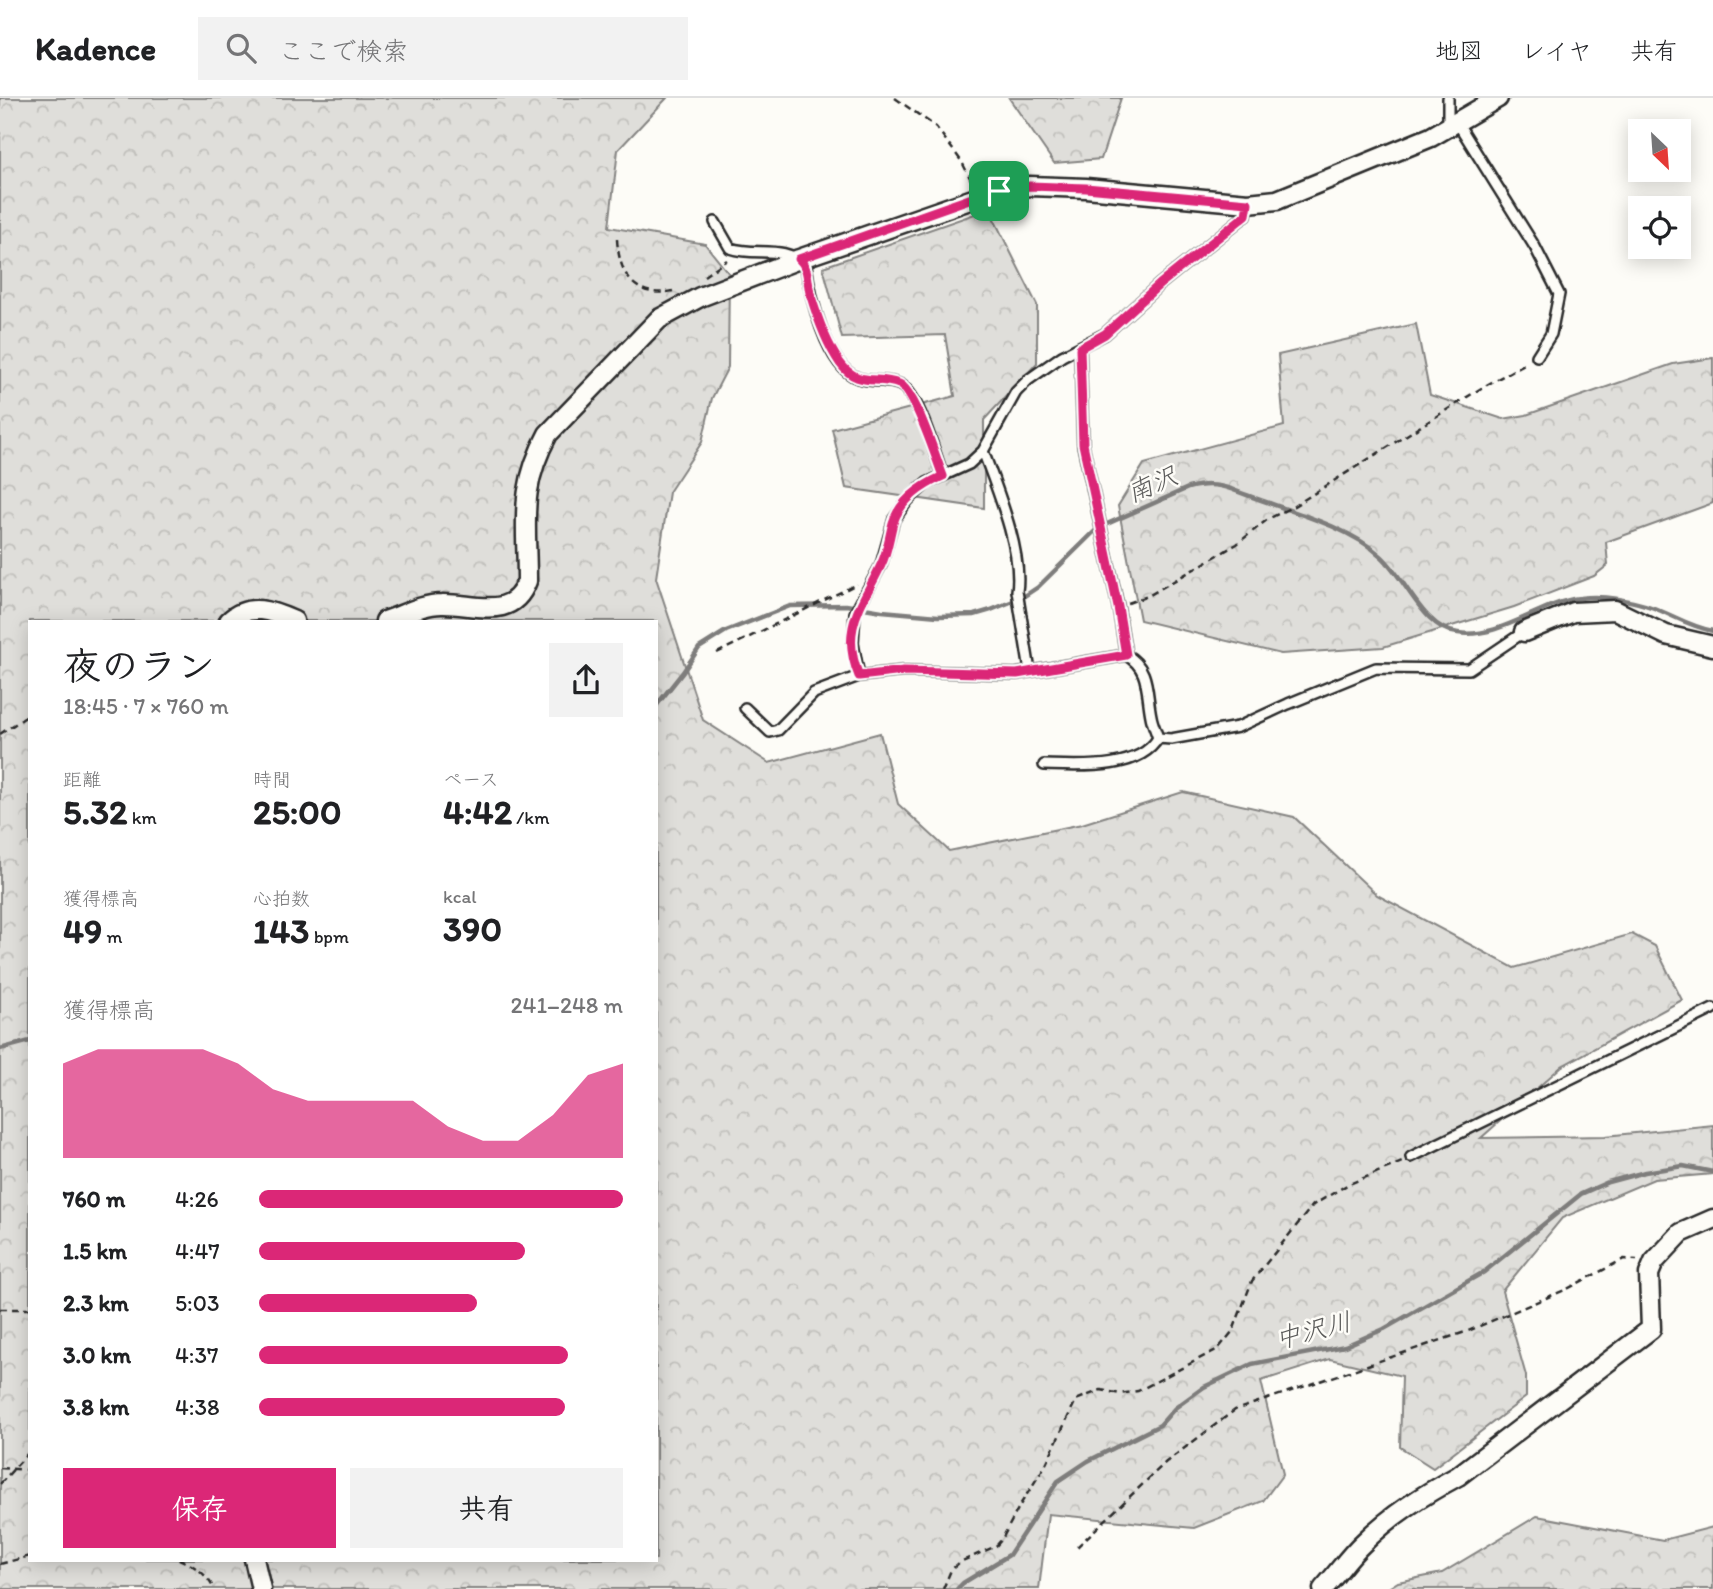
<!DOCTYPE html>
<html lang="ja">
<head>
<meta charset="utf-8">
<style>
  body { margin:0; font-family:Itim,"Klee One",sans-serif; background:#f2f2f2; color:#202124; height:100vh; display:flex; flex-direction:column; font-size:26px; white-space:nowrap }
  * { box-sizing:border-box; margin:0 }
  p { font-size:23px; color:#757577 }
  .icon { flex:none; width:38px; height:38px; fill:none; stroke:currentColor; stroke-width:2; stroke-linecap:round; stroke-linejoin:round }
  .map { position:relative; flex:1; overflow:hidden }
  .sheet { position:absolute; left:28px; top:522px; width:630px; height:942px; display:flex; flex-direction:column; background:#fff; border-radius:0px; box-shadow:0 4px 18px #0003 }
  .sheet>* { flex:none }
  .needle { width:46px; rotate:155deg }
  .fabs { position:absolute; left:1628px; top:21px; display:grid; gap:14px }
  .fabs a { display:grid; place-items:center; width:63px; height:63px; border-radius:0px; background:#fff; box-shadow:0 4px 18px #0003; font-size:35px }
  .pin { position:absolute; display:grid; place-items:center; width:60px; height:60px; color:#fff; margin:-30px; border-radius:14px; box-shadow:0 4px 10px #0006 }
  .round { display:grid; place-items:center; flex:none; width:74px; height:74px; border-radius:0px; background:#f2f2f2 }
  .summary { display:flex; align-items:center; justify-content:space-between; height:119px; padding:0 35px }
  h1 { font-size:38px; font-weight:700; line-height:52px }
  .stats { display:grid; grid-template-columns:repeat(3,1fr); gap:10px; height:119px; padding:7px 35px }
  .stats div { display:grid; align-content:center }
  .stats b { font-size:35px; font-weight:700 }
  .stats small { font-size:19px; font-weight:400 }
  .stats p { font-size:19px }
  .chart { height:196px; padding:14px 35px }
  .chart p { display:flex; justify-content:space-between }
  .chart svg { width:100%; height:126px; margin-top:7px; fill:#db2777; opacity:.7 }
  .primary-button { display:flex; gap:14px; margin-top:auto; padding:14px 35px }
  .primary-button a { flex:1; height:80px; border-radius:0px; background:#db2777; color:#fff; font-size:28px; font-weight:700; line-height:80px; text-align:center }
  .primary-button a+a { background:#f2f2f2; color:#202124 }
  ul { padding:0 35px; list-style:none; font-size:23px }
  li { display:grid; grid-template-columns:112px 84px 1fr; align-items:center; height:52px }
  li i { height:18px; border-radius:9px; background:#db2777 }
  header { display:flex; align-items:center; gap:42px; box-sizing:border-box; height:98px; padding:0 35px; background:#fff; border-bottom:2px solid #e0e0e0 }
  header strong { font-size:33px }
  nav { display:flex; gap:38px; margin-inline-start:auto; font-size:24px }
  .search { width:490px; height:63px; background:#f2f2f2; display:flex; align-items:center; gap:18px; box-sizing:border-box; padding:0 24px; border-radius:0px; color:#757577; font-size:26px }
  .map>svg:first-child { display:block }
  .forest { fill:url(#forest-crowns); stroke:#858482; stroke-width:2; fill-rule:evenodd }
  .lines { fill:none; stroke-linecap:round; stroke-linejoin:round }
  .stream { stroke:#7e7d7b; stroke-width:4.5 }
  .service-casing { stroke:#2b2b2b; stroke-width:14 }
  .minor-casing { stroke:#2b2b2b; stroke-width:23 }
  .path { stroke:#2b2b2b; stroke-width:2.5; stroke-dasharray:7 5; stroke-linecap:butt }
  .service { stroke:#fdfcf7; stroke-width:9 }
  .minor { stroke:#fdfcf7; stroke-width:18 }
  .route-casing { stroke:#fff; stroke-width:14 }
  .route { stroke:#db2777; stroke-width:9 }
  .labels { text-anchor:middle; stroke-width:5; stroke-linejoin:round; paint-order:stroke }
  .water-label { font-size:26px; font-style:italic; fill:#5b5b5a; stroke:#fdfcf7 }
</style>
</head>
<body>
<header>
<strong>Kadence</strong>
<div class="search"><svg class="icon" aria-label="search" viewBox="0 0 24 24"><circle cx="10" cy="10" r="6"/><path d="M15 15l6 6"/></svg>ここで検索</div>
<nav><a>地図</a><a>レイヤ</a><a>共有</a></nav>
</header>
<div class="map">
<svg width="1713" height="1491" viewBox="0 0 1713 1491">
  <defs>
    <pattern id="forest-crowns" width="20" height="18" patternUnits="userSpaceOnUse" patternTransform="scale(1.75)"><rect width="20" height="18" fill="#dfdeda"/><path d="M2 6a3 3 0 1 1 6 0M12 15a3 3 0 1 1 6 0" fill="none" stroke="#c0bfbb"/></pattern>
  </defs>
  <rect width="100%" height="100%" fill="#fdfcf7"/>
  <filter id="ink" filterUnits="userSpaceOnUse"><feTurbulence type="fractalNoise" baseFrequency=".0143" numOctaves="2"/><feDisplacementMap in="SourceGraphic" scale="14" xChannelSelector="R" yChannelSelector="G"/><feConvolveMatrix kernelMatrix="1 2 1 2 8 2 1 2 1" color-interpolation-filters="sRGB"/></filter>
  <g filter="url(#ink)">
    <path class="forest" d="M0,0h667l-49,52 -9,77 96,17 24,30 -1,93 -16,31 -10,44 -33,50 -13,86 47,142 66,43 111,-30 18,71 51,47 133,-27 101,-32 111,25 83,78 137,73 118,-34 23,12 27,54 -120,66 -81,72 124,-2 108,-11v49l-59,5 -92,39 -60,73 24,85v21l-93,71 -33,-21 2,-71 -72,-17 -69,22 22,93 -20,27 -69,27 -146,-14 -9,75h-1039zM30,523h626v938h-626z
      M1009,0h112l-20,61 -47,4z
      M989,111l48,96v58l-53,57v88l-138,-20 -14,-59 123,-33 -10,-61 -103,3 -19,-71z
      M1416,226l14,71 73,24 23,-4 147,-51 40,-6v145l-107,39 2,23 -14,11 -80,31 -131,40 -102,7 -141,-34 -22,-114 26,-42 140,-38 -6,-71z
      M1537,1418l126,24 50,-13v62h-326l11,-7 44,-9z"/>
    <g class="lines">
      <path class="stream" d="M656,608l27,-34 16,-24 27,-17 64,-25 56,-1 36,6 56,5 36,-1 17,-5 32,-13 15,-10 60,-59 90,-40c16,-4 28,-4 43,1 46,19 114,34 150,67 25,22 42,73 77,77 43,6 83,-31 122,-35 23,-3 52,2 74,10 20,8 37,19 59,23
        M0,951l30,-8
        M957,1491l6,-6 46,-28 49,-74 30,-20 72,-36 15,-17 29,-21 48,-23 93,-18 39,-17 100,-57 97,-78 27,-12 37,-10 38,-6 30,6"/>
      <defs>
        <path id="service" d="M1457,24l78,125 24,47 -8,40 -14,22
          M1448,29v-29
          M715,124l15,26c27,9 52,-4 76,17 4,30 20,102 52,113 14,5 36,0 47,10 16,15 30,66 38,88
          M1080,250l3,97 35,161 8,49
          M983,353c14,38 40,101 34,140l13,80
          M859,578l-6,-33 2,-30 26,-48 13,-46 14,-19 19,-17 42,-19 14,-13 33,-59 12,-12 34,-24 43,-22 55,-50 86,-69 2,-12
          M745,610l25,24 8,-2 36,-37 45,-17 45,-5 112,3 110,-19c24,13 20,37 25,61 1,7 5,15 7,22 -19,33 -80,28 -114,27
          M1158,640l13,1 67,-12 50,-23 88,-36 93,1 55,-37
          M1411,1059l302,-148"/>
        <path id="minor" d="M229,523c20,-19 43,-10 65,0
          M385,523c18,-6 37,-17 57,-17 32,-1 70,18 85,-23 0,-59 -9,-92 21,-147l111,-115 41,-22 99,-38 200,-69 31,-4 56,2 162,15 29,-3 154,-63 67,-39
          M1524,534l49,-20 42,-2 51,25 47,11
          M254,1461l7,30
          M1323,1491c14,-15 25,-32 40,-46 28,-28 60,-48 95,-67l193,-147 -2,-55 5,-12 27,-29 32,-14"/>
      </defs>
      <use href="#service" class="service-casing"/>
      <use href="#minor" class="minor-casing"/>
      <path class="path" d="M895,0l41,29 26,35 10,20
        M617,141c2,35 17,60 56,52
        M704,178l23,-16
        M1128,505l20,-7 89,-52 31,-25 26,-13 189,-119 43,-24
        M717,555l140,-69
        M0,636l30,-20
        M0,1211h30
        M0,1370l30,2
        M0,1386l30,-33
        M1077,1449l89,-85 69,-52 233,-79 99,-42 57,-30 13,1
        M179,1461c16,7 27,14 35,30
        M0,1466l30,-8
        M943,1491l8,-19 9,-8 36,-16 6,-7 18,-34 25,-39 31,-66 25,-10 19,4 18,-3 80,-42 15,-18 19,-50 61,-76 34,-20 55,-23"/>
      <use href="#service" class="service"/>
      <use href="#minor" class="minor"/>
    </g>
  </g>
  <g class="lines" filter="url(#ink)">
    <defs>
      <path id="route" d="M1030,88l56,2 162,15 -2,12 -86,69 -55,50 -25,14 3,96 35,163 8,48 -109,19 -113,-3 -45,5c-20,-48 4,-72 22,-111 7,-14 8,-28 12,-42 7,-23 30,-38 50,-47 -7,-17 -28,-86 -44,-92 -23,-9 -41,4 -59,-21 -14,-20 -23,-46 -30,-70 -3,-13 -1,-25 -11,-34l173,-61 27,-7z"/>
    </defs>
    <use href="#route" class="route-casing"/>
    <use href="#route" class="route"/>
  </g>
  <g class="labels">
    <g class="water-label">
      <text transform="translate(1152 386) rotate(-23)" y="9">南沢</text>
      <text transform="translate(1313 1232) rotate(-14)" y="9">中沢川</text>
    </g>
  </g>
</svg>
<div class="fabs">
<a><svg class="needle" viewBox="-14 -14 28 28"><path d="M0-13l5 13h-10z" fill="#e53935"/><path d="M0 13l5-13h-10z" fill="#757577"/></svg></a>
<a><svg class="icon" aria-label="locate" viewBox="0 0 24 24"><circle cx="12" cy="12" r="6"/><path d="M12 2v4M12 18v4M2 12h4M18 12h4"/></svg></a>
</div>
<div class="pin" style="left:999px;top:93px;background:#1e9e55"><svg class="icon" aria-label="arrive" viewBox="0 0 24 24"><path d="M6 21V4h12l-3 4 3 4H6"/></svg></div>
<section class="sheet">
<div class="summary"><div><h1>夜のラン</h1><p>18:45 · 7 × 760 m</p></div><a class="round"><svg class="icon" aria-label="share" viewBox="0 0 24 24"><path d="M12 15V3M7 8l5-5 5 5M5 13v7h14v-7"/></svg></a></div>
<div class="stats">
<div><p>距離</p><b>5.32<small> km</small></b></div>
<div><p>時間</p><b>25:00</b></div>
<div><p>ペース</p><b>4:42<small> /km</small></b></div>
</div>
<div class="stats">
<div><p>獲得標高</p><b>49<small> m</small></b></div>
<div><p>心拍数</p><b>143<small> bpm</small></b></div>
<div><p>kcal</p><b>390</b></div>
</div>
<div class="chart"><p><span>獲得標高</span>241–248 m</p>
<svg viewBox="0 0 160 44" preserveAspectRatio="none"><path d="M0 44V11L10 6L20 6L30 6L40 6L50 11L60 20L70 24L80 24L90 24L100 24L110 33L120 38L130 38L140 29L150 15L160 11V44z"/></svg>
</div>
<ul>
<li><b>760 m</b>4:26<i style="width:100%"></i></li>
<li><b>1.5 km</b>4:47<i style="width:73%"></i></li>
<li><b>2.3 km</b>5:03<i style="width:60%"></i></li>
<li><b>3.0 km</b>4:37<i style="width:85%"></i></li>
<li><b>3.8 km</b>4:38<i style="width:84%"></i></li>
</ul>
<div class="primary-button"><a>保存</a><a>共有</a></div>
</section>
</div>
</body>
</html>
